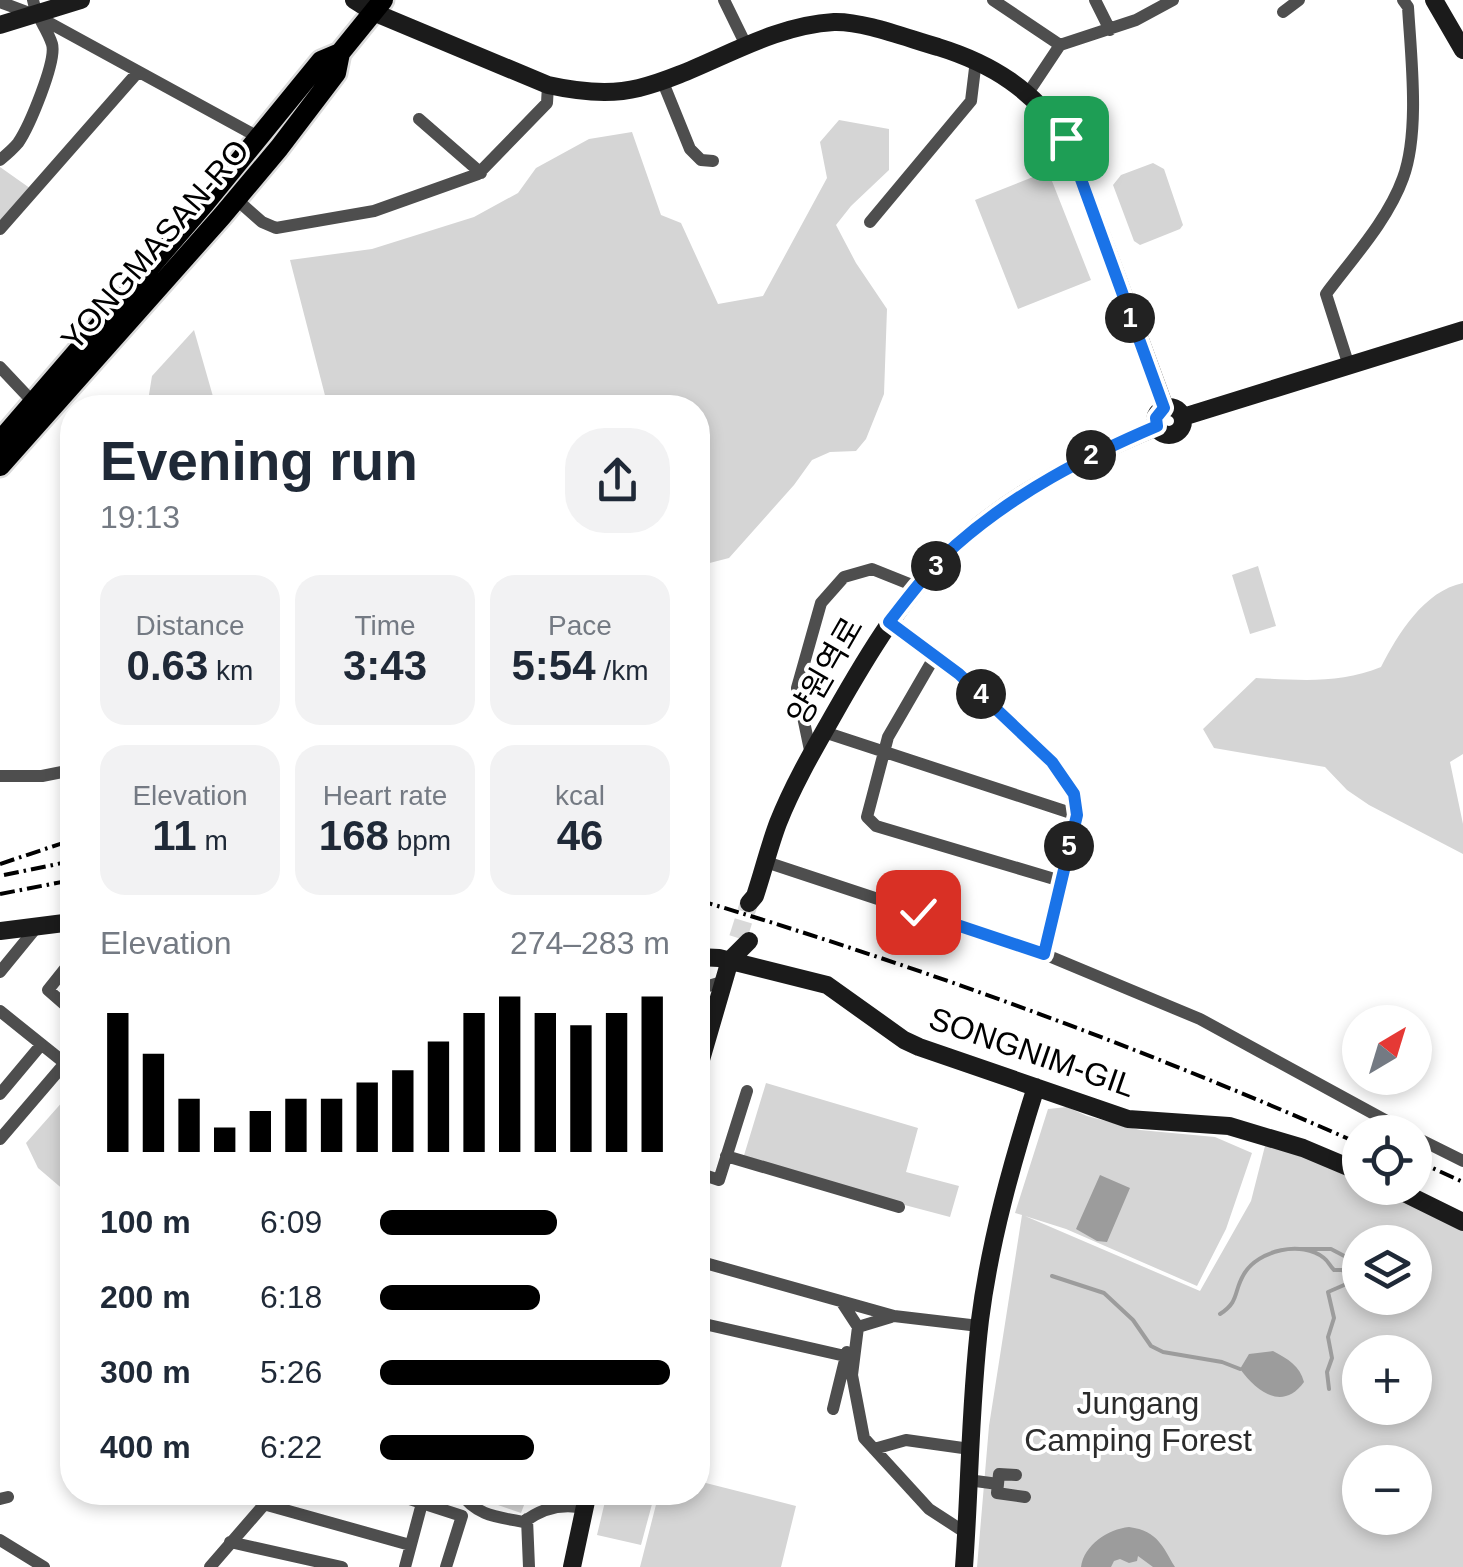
<!DOCTYPE html>
<html lang="en">
<head>
<meta charset="utf-8">
<style>
  body { margin:0; font-family:Helvetica,"Noto Sans KR",sans-serif; background:#f2f2f3; color:#1f2937; height:100vh; display:flex; flex-direction:column; font-size:38px; white-space:nowrap }
  * { box-sizing:border-box; margin:0 }
  p { font-size:32px; color:#747a83 }
  .icon { flex:none; width:55px; height:55px; fill:none; stroke:currentColor; stroke-width:2; stroke-linecap:round; stroke-linejoin:round }
  .map { position:relative; flex:1; overflow:hidden }
  .side { position:absolute; left:60px; top:395px; width:650px; height:1110px; display:flex; flex-direction:column; background:#fff; border-radius:40px; box-shadow:0 5px 15px #0003 }
  .side>* { flex:none }
  .needle { width:65px; rotate:38deg }
  .tools { position:absolute; left:1342px; top:1005px; display:grid; gap:20px }
  .tools a { display:grid; place-items:center; width:90px; height:90px; border-radius:50%; background:#fff; box-shadow:0 5px 15px #0003; font-size:50px }
  .pin { position:absolute; display:grid; place-items:center; width:85px; height:85px; color:#fff; margin:-42px; border-radius:20px; box-shadow:0 5px 15px #0006 }
  .km { position:absolute; width:50px; height:50px; margin:-25px; border-radius:50%; background:#222; color:#fff; font-size:28px; line-height:50px; text-align:center }
  .round { display:grid; place-items:center; flex:none; width:105px; height:105px; border-radius:40px; background:#f2f2f3 }
  .head { display:flex; align-items:center; justify-content:space-between; height:170px; padding:0 40px }
  h1 { font-size:55px; font-weight:600; line-height:75px }
  .metrics { display:grid; grid-template-columns:repeat(3,1fr); gap:15px; height:170px; padding:10px 40px }
  .metrics div { display:grid; align-content:center; border-radius:25px; background:#f2f2f3; text-align:center }
  .metrics b { font-size:42px; font-weight:600 }
  .metrics small { font-size:28px; font-weight:400 }
  .metrics p { font-size:28px }
  .chart { height:280px; padding:20px 40px }
  .chart p { display:flex; justify-content:space-between }
  .chart svg { width:100%; height:180px; margin-top:10px; stroke:#000; stroke-width:6 }
  ul { padding:0 40px; list-style:none; font-size:32px }
  li { display:grid; grid-template-columns:160px 120px 1fr; align-items:center; height:75px }
  li i { height:25px; border-radius:12px; background:#000 }
  .map>svg:first-child { display:block }
  .green { fill:#d5d5d5; fill-rule:evenodd }
  .water { fill:#9c9c9c }
  .lines { fill:none; stroke-linecap:round; stroke-linejoin:round }
  .stream { stroke:#9c9c9c; stroke-width:4 }
  .secondary-tunnel { stroke:#d9d9d9; stroke-width:18; stroke-dasharray:18 9; stroke-linecap:butt }
  .primary-casing { stroke:#dbdbdb; stroke-width:25 }
  .street { stroke:#4e4e4e; stroke-width:12 }
  .secondary { stroke:#1b1b1b; stroke-width:18 }
  .primary { stroke:#000; stroke-width:20 }
  .rail { stroke:#000; stroke-width:4; stroke-dasharray:15 5 2.5 5; stroke-linecap:butt }
  .route-casing { stroke:#fff; stroke-width:20 }
  .route { stroke:#1a73e8; stroke-width:12 }
  .labels { text-anchor:middle; stroke-width:8; stroke-linejoin:round; paint-order:stroke }
  .street-label { font-size:32px; fill:#000; stroke:#fff }
  .park-label { font-size:32px; fill:#2c2c2c; stroke:#fff }
</style>
</head>
<body>
<div class="map">
<svg width="1463" height="1567" viewBox="0 0 1463 1567">
  <rect width="100%" height="100%" fill="#fff"/>
  <path class="green" d="M839,120l50,9v41l-38,36 -15,19 20,38 31,46 -3,85 -18,45 -10,12 -26,1 -18,8 -18,25 -65,73 -31,8v-158l-370,-1 -38,-147 82,-11 102,-32 44,-24 18,-25 53,-29 43,-7 29,83 20,8 37,81 45,-8 64,-118 -7,-36z
    M1153,163l11,6 19,56 -3,4 -40,16 -6,-4 -21,-56 8,-10z
    M0,167l34,24 -34,38z
    M1048,171l43,109 -73,29 -43,-109z
    M194,330l22,77h-69l5,-31z
    M1258,566l18,60 -26,8 -18,-59z
    M1463,583v171l-13,8 13,62v30l-94,-49 -22,-15 -22,-23 -111,-19 -11,-19 53,-51c44,2 84,6 125,-11 17,-33 43,-76 82,-84z
    M766,1083l152,45 -12,44 53,14 -9,31 -208,-55z
    M72,1091v106l-34,-29 -12,-25z
    M1067,1107l20,9 53,14 75,7 37,16 -26,76 -29,57 -131,-57 -41,-13 175,75 51,-90 14,-55 35,7 60,27v8h17l86,42v337h-486l12,-141 33,-211 -7,-2 33,-104zM1360,1242h55v56h-55zM1360,1352h55v56h-55zM1360,1462h55v56h-55z
    M698,1481l98,25 -15,61h-141l19,-74 39,-1z
    M529,1492l-8,21 -57,-20z
    M607,1493h48l-14,52 -44,-10z"/>
  <path class="water" d="M1100,1175l30,13 -23,54 -10,-1 -21,-12z
    M1273,1351c15,8 27,15 31,31 -21,29 -46,11 -64,-13l9,-15z
    M1129,1527c30,4 34,21 46,40h-22l-15,-11 -1,5 -8,2 -9,-4 -6,2 -3,6h-30c3,-22 27,-38 48,-40z"/>
  <g class="lines">
    <path class="stream" d="M1296,1249h35l19,10 -2,16 3,7 -23,10 6,26 -6,19 4,21 -5,14 2,17
      M1052,1276l52,17 29,27 18,26 12,6 59,10 18,7
      M1220,1314c20,-13 13,-22 24,-40 14,-24 58,-34 80,-16 4,3 6,8 10,12h8l6,5"/>
    <path class="secondary-tunnel" d="M738,938l11,-35"/>
    <defs>
      <path id="primary" d="M0,441l206,-239 115,-141 19,-8
        M0,466l222,-250 57,-68 57,-75 4,-20 43,-53"/>
    </defs>
    <use href="#primary" class="primary-casing"/>
    <path class="street" d="M724,0l22,45
      M993,0l67,45 76,-25 37,-20
      M1095,0l15,30
      M0,2l35,13 223,122
      M1283,12l16,-12
      M662,80l28,69 11,11 12,1
      M1028,93l32,-48
      M419,119l62,54
      M0,160c6,-5 13,-11 18,-17 11,-16 39,-82 34,-99 -5,-16 -16,-27 -19,-44
      M236,199l26,23 14,6 98,-17 104,-37 69,-71 1,-18
      M870,222l101,-121 5,-41
      M0,229l138,-157
      M1349,366l-23,-72c26,-35 62,-74 77,-116 17,-46 8,-121 5,-171l-5,-7
      M0,367l32,34
      M889,622l70,52 93,88 23,32 2,21 -33,139
      M935,656l-47,81 -21,80 9,9 185,55
      M824,732l253,83
      M811,755l-14,-67 24,-85 23,-26 28,-8 45,18
      M0,776h42l30,-6
      M766,862l278,92 156,65 207,113
      M698,936l6,2
      M72,960l-24,30 24,21
      M0,972l36,-44
      M698,989l24,-7
      M0,1011l66,53
      M0,1094l41,-49
      M1415,1137l48,24
      M0,1139l72,-84
      M726,1156l173,51
      M698,1173l21,7 28,-89
      M698,1261l196,55 85,10
      M841,1301l17,26 33,-10
      M858,1327l-6,48 12,63 65,71 37,24
      M698,1331l2,-8 145,33
      M833,1409l14,-57
      M874,1449l32,-9 64,9
      M968,1480l30,4 1,-10 17,1
      M998,1484l-1,9 28,4
      M388,1492l74,24 -16,51
      M460,1492c16,24 37,25 64,30 17,-13 38,-19 60,-14
      M0,1499l8,-2
      M267,1505l143,40
      M527,1519l2,48
      M0,1540l44,27
      M230,1542l112,25
      M210,1567l65,-75
      M405,1567l20,-75"/>
    <path class="secondary" d="M354,0l19,12 175,73c27,6 63,10 91,3 67,-17 125,-62 195,-66 30,-1 75,17 104,25 55,17 95,43 128,91l97,264
      M1434,0l29,50
      M0,25l81,-25
      M1155 421a14 14 0 1 1 28 0a14 14 0 1 1-28 0Z
      M1183,417l280,-87
      M749,903l6,-7c8,-24 14,-49 23,-73 15,-38 36,-74 56,-109 34,-60 69,-119 120,-167 57,-54 131,-90 203,-120
      M0,931l72,-9
      M698,957l21,1 108,27 77,55 15,7 209,72 101,7 74,22 57,24
      M698,1070l32,-110 19,-19
      M1394,1188l69,34
      M572,1567l16,-75
      M964,1567c6,-82 6,-165 16,-247 10,-79 32,-157 56,-233"/>
    <use href="#primary" class="primary"/>
    <path class="rail" d="M0,864l72,-24
      M4,875l68,-14
      M0,894l72,-14
      M698,900c224,67 448,149 662,244
      M1415,1160l48,22"/>
  </g>
  <g class="lines">
    <defs>
      <path id="route" d="M918,912l126,42 33,-139 -3,-21 -22,-32 -93,-88 -70,-52c20,-26 42,-55 67,-77 59,-52 128,-88 201,-119l-1,-8 8,-10 -98,-270"/>
    </defs>
    <use href="#route" class="route-casing"/>
    <use href="#route" class="route"/>
  </g>
  <g class="labels">
    <g class="street-label">
      <text transform="translate(155 245) rotate(-49)" y="11">YONGMASAN-RO</text>
      <text transform="translate(825 671) rotate(-60)" y="11">양원역로</text>
      <text transform="translate(1032 1052) rotate(19)" y="11">SONGNIM-GIL</text>
    </g>
    <g class="park-label">
      <text x="1138" y="1414">Jungang<tspan x="1138" dy="37">Camping Forest</tspan></text>
    </g>
  </g>
</svg>
<div class="tools">
<a><svg class="needle" viewBox="-14 -14 28 28"><path d="M0-13l5 13h-10z" fill="#e53935"/><path d="M0 13l5-13h-10z" fill="#747a83"/></svg></a>
<a><svg class="icon" aria-label="locate" viewBox="0 0 24 24"><circle cx="12" cy="12" r="6"/><path d="M12 2v4M12 18v4M2 12h4M18 12h4"/></svg></a>
<a><svg class="icon" aria-label="layers" viewBox="0 0 24 24"><path d="M12 4l9 5-9 5-9-5zM3 14l9 5 9-5"/></svg></a>
<a>+</a>
<a>−</a>
</div>
<div class="pin" style="left:1066px;top:138px;background:#1e9e55"><svg class="icon" aria-label="arrive" viewBox="0 0 24 24"><path d="M6 21V4h12l-3 4 3 4H6"/></svg></div>
<div class="pin" style="left:918px;top:912px;background:#d93025"><svg class="icon" aria-label="check" viewBox="0 0 24 24"><path d="M5 12l5 5 9-10"/></svg></div>
<b class="km" style="left:1130px;top:318px">1</b>
<b class="km" style="left:1091px;top:455px">2</b>
<b class="km" style="left:936px;top:566px">3</b>
<b class="km" style="left:981px;top:694px">4</b>
<b class="km" style="left:1069px;top:846px">5</b>
<section class="side">
<div class="head"><div><h1>Evening run</h1><p>19:13</p></div><a class="round"><svg class="icon" aria-label="share" viewBox="0 0 24 24"><path d="M12 15V3M7 8l5-5 5 5M5 13v7h14v-7"/></svg></a></div>
<div class="metrics">
<div><p>Distance</p><b>0.63<small> km</small></b></div>
<div><p>Time</p><b>3:43</b></div>
<div><p>Pace</p><b>5:54<small> /km</small></b></div>
</div>
<div class="metrics">
<div><p>Elevation</p><b>11<small> m</small></b></div>
<div><p>Heart rate</p><b>168<small> bpm</small></b></div>
<div><p>kcal</p><b>46</b></div>
</div>
<div class="chart"><p><span>Elevation</span>274–283 m</p>
<svg viewBox="0 0 160 44" preserveAspectRatio="none"><path d="M5 44V10M15 44V20M25 44V31M35 44V38M45 44V34M55 44V31M65 44V31M75 44V27M85 44V24M95 44V17M105 44V10M115 44V6M125 44V10M135 44V13M145 44V10M155 44V6"/></svg>
</div>
<ul>
<li><b>100 m</b>6:09<i style="width:61%"></i></li>
<li><b>200 m</b>6:18<i style="width:55%"></i></li>
<li><b>300 m</b>5:26<i style="width:100%"></i></li>
<li><b>400 m</b>6:22<i style="width:53%"></i></li>
</ul>
</section>
</div>
</body>
</html>
